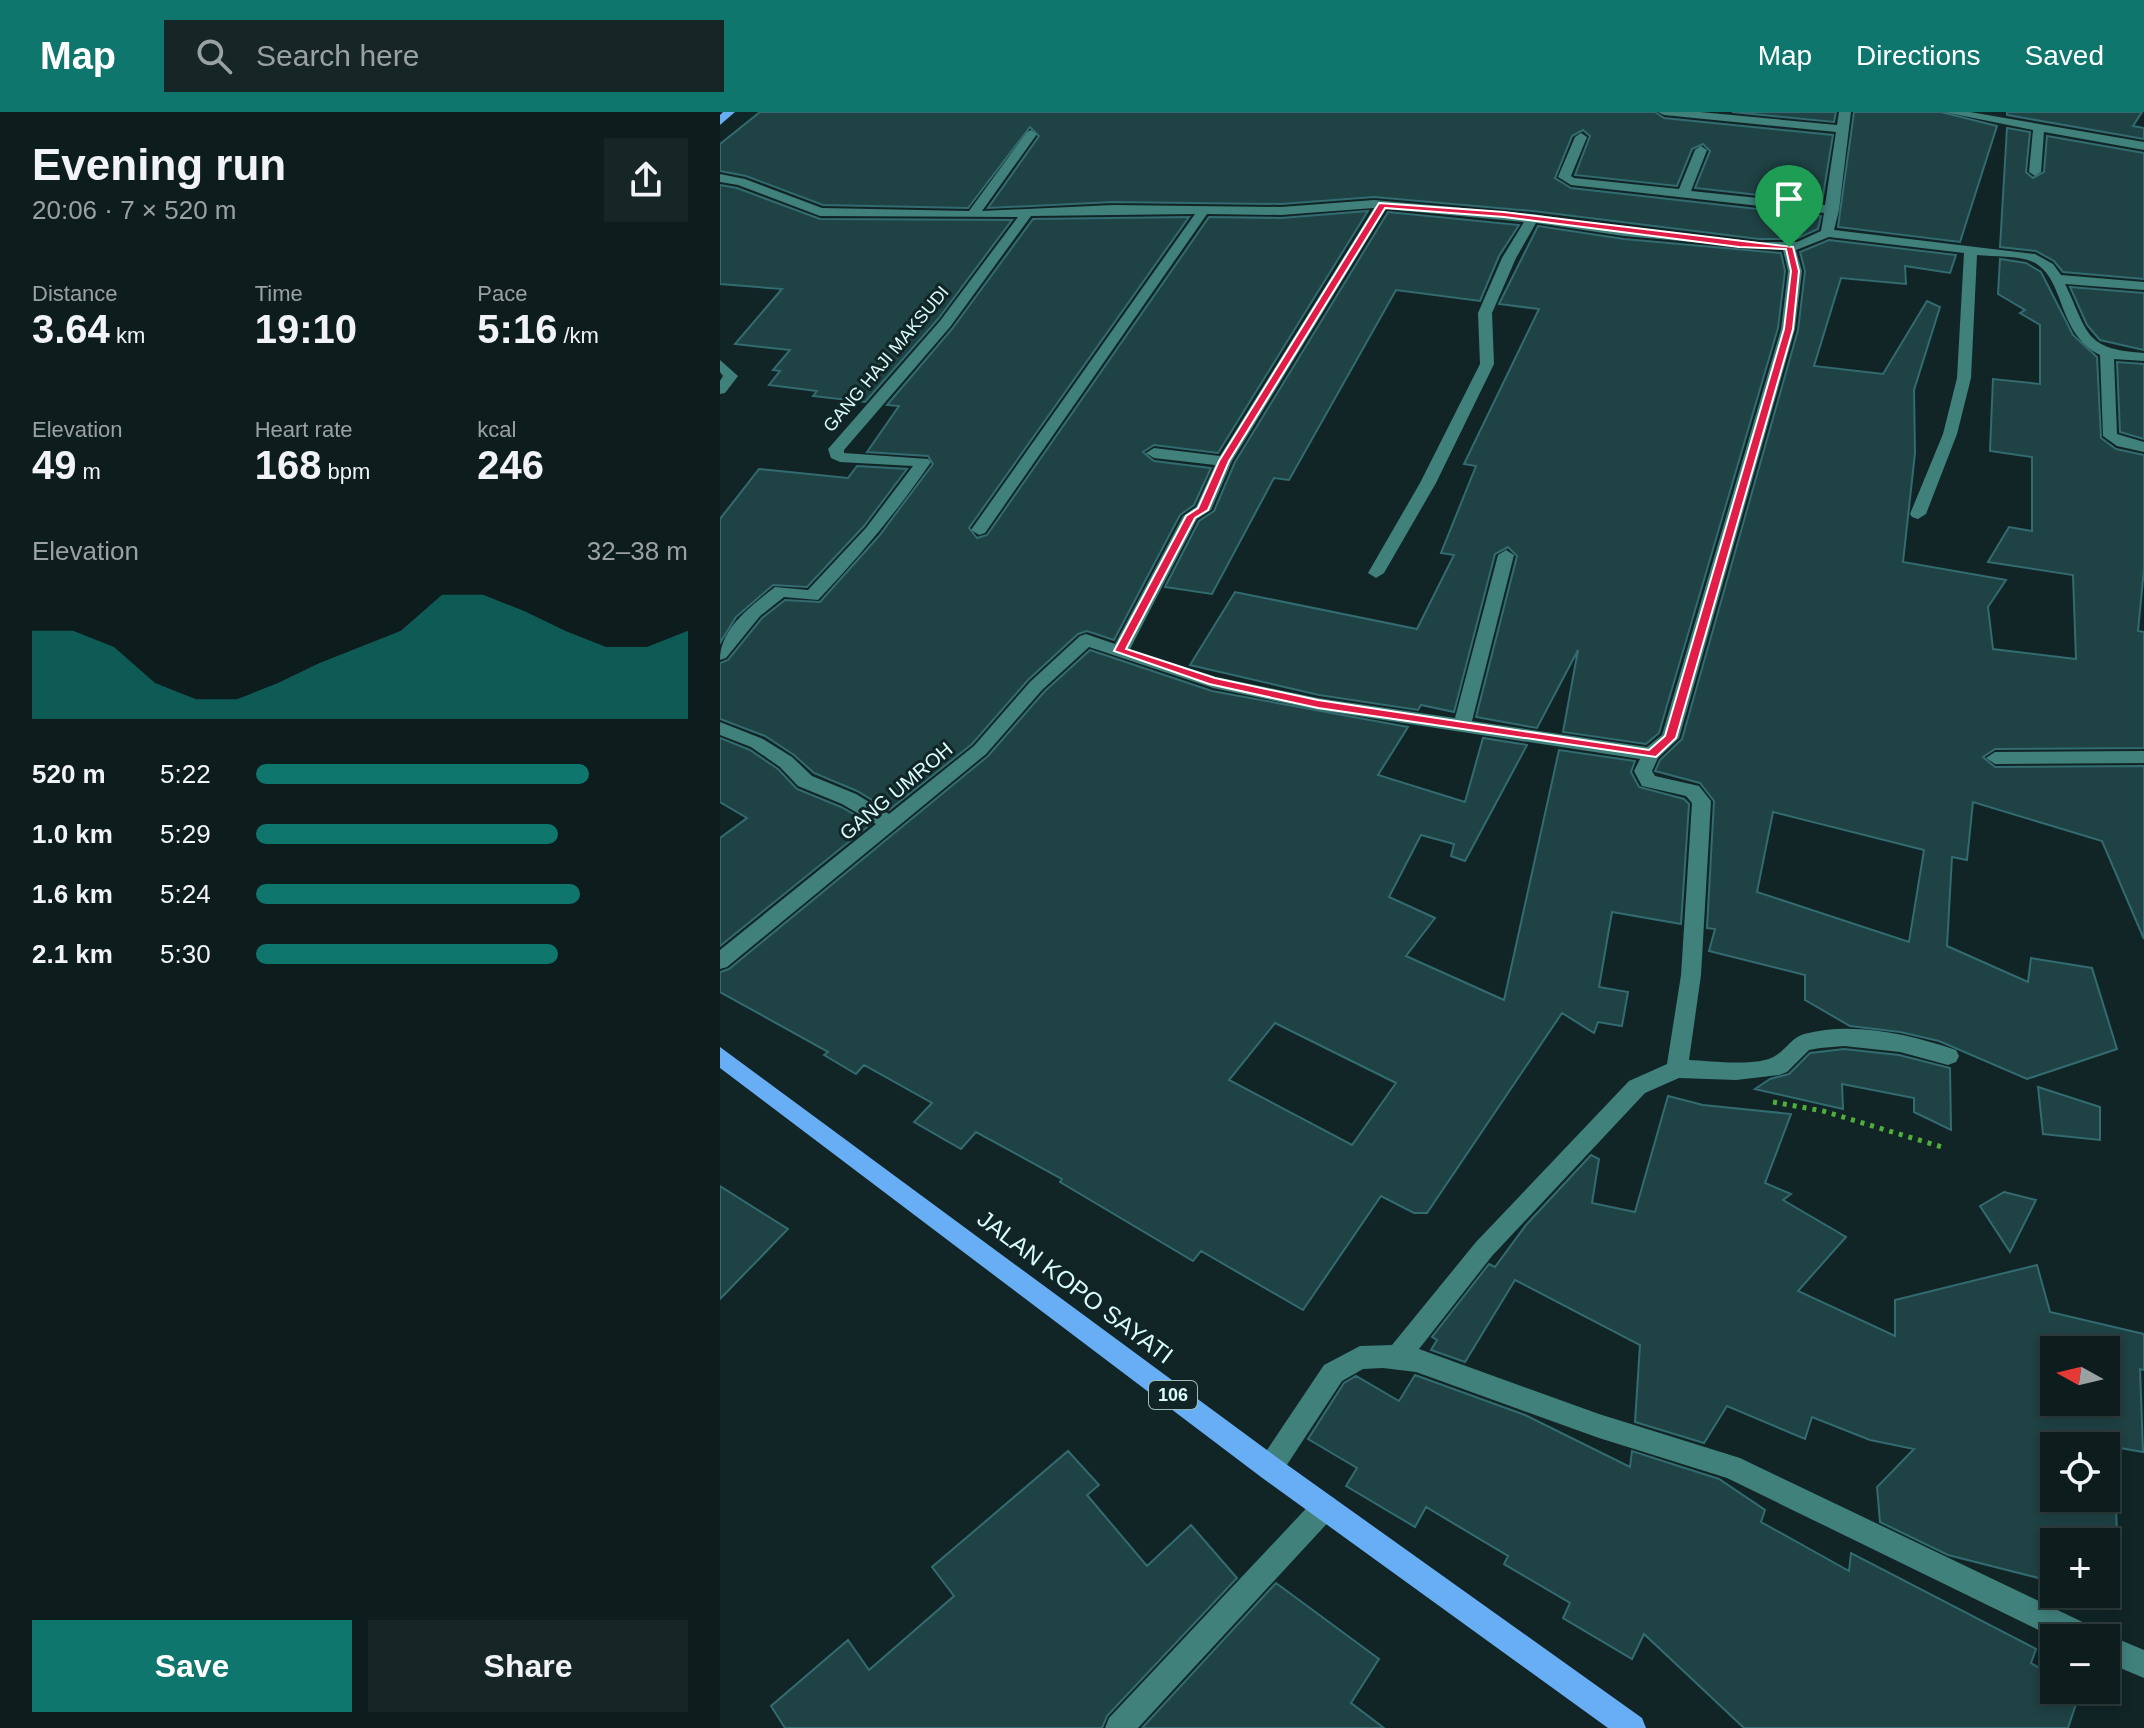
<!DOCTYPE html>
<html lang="en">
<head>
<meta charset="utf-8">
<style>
  body { margin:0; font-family:Arial,sans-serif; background:#162525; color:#f1f3f6; height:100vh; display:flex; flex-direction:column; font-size:30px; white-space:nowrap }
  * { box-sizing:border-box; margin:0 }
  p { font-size:26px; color:#9aa1a3 }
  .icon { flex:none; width:44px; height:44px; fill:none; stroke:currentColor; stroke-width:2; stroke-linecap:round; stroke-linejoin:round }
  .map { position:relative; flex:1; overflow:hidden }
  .sheet { display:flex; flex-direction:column; background:#0d1c1c; width:720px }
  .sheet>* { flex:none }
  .needle { width:52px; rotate:278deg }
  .fabs { position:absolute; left:1320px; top:1224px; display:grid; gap:16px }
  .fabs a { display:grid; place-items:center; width:80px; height:80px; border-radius:0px; background:#0d1c1c; box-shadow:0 4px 12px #0003,0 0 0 2px #2d3a3b; font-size:40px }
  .pin { position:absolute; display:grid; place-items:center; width:68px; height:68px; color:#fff; margin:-82px -34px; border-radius:50% 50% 50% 0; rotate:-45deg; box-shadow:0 0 8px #0007 }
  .pin .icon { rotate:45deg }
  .round { display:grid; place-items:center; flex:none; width:84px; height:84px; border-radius:0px; background:#162525 }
  .summary { display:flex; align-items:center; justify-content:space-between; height:136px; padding:0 32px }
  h1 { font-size:44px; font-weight:600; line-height:60px }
  .stats { display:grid; grid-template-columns:repeat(3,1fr); gap:12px; height:136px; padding:8px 32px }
  .stats div { display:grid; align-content:center }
  .stats b { font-size:40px; font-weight:600 }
  .stats small { font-size:22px; font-weight:400 }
  .stats p { font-size:22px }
  .chart { height:224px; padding:16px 32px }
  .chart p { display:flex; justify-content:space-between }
  .chart svg { width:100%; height:144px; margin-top:8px; fill:#0f766e; opacity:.7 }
  .action { display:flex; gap:16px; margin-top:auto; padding:16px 32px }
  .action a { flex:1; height:92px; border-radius:0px; background:#0f766e; color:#fff; font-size:32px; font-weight:600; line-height:92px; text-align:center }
  .action a+a { background:#162525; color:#f1f3f6 }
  ul { padding:0 32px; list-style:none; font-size:26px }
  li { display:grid; grid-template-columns:128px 96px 1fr; align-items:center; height:60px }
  li i { height:20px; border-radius:10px; background:#0f766e }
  header { display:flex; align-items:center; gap:48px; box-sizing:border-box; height:112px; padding:0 40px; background:#0f766e; color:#fff }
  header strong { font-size:38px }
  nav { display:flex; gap:44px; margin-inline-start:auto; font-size:28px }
  .search { width:560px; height:72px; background:#162525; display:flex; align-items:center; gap:20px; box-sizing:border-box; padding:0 28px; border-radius:0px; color:#9aa1a3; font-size:30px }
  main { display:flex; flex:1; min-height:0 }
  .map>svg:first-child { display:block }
  .building { fill:#1f4245; stroke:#326b70; stroke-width:2; fill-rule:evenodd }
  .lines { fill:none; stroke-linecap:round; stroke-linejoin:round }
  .path { stroke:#4fb039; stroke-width:5; stroke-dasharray:4 6; stroke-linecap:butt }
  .minor { fill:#40817c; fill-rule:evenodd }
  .major { fill:#68aef4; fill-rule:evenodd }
  .route { fill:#e11d48; stroke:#fff; stroke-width:2; fill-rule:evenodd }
  .labels { text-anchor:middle; stroke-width:6; stroke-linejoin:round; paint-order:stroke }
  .far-street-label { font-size:18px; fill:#d9fcfc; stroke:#112526 }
  .shield { fill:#112526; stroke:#9dbcbc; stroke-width:2 }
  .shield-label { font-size:18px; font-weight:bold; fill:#d9fcfc }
  .street-label { font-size:20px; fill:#d9fcfc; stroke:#112526 }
  .near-street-label { font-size:24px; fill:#d9fcfc; stroke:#112526 }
</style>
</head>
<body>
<header>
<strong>Map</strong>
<div class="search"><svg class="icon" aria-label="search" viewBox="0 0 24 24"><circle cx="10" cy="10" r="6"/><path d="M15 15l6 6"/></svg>Search here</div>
<nav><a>Map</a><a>Directions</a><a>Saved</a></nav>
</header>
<main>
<section class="sheet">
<div class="summary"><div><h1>Evening run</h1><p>20:06 · 7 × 520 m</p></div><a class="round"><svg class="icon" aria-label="share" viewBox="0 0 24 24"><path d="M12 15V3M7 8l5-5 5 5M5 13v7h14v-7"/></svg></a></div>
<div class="stats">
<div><p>Distance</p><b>3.64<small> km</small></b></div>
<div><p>Time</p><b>19:10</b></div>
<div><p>Pace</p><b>5:16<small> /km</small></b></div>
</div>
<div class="stats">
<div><p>Elevation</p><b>49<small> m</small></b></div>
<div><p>Heart rate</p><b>168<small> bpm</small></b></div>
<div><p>kcal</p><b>246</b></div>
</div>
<div class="chart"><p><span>Elevation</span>32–38 m</p>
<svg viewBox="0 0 160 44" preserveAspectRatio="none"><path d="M0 44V17L10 17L20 22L30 33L40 38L50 38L60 33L70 27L80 22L90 17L100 6L110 6L120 11L130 17L140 22L150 22L160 17V44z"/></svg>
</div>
<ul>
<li><b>520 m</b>5:22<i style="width:77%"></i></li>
<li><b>1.0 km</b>5:29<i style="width:70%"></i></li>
<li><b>1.6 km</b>5:24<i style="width:75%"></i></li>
<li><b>2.1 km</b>5:30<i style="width:70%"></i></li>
</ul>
<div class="action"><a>Save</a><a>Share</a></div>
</section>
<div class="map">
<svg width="1424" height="1616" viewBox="0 0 1424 1616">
  <rect width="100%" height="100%" fill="#112526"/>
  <path class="building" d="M40,0h895l9,6 169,17 -11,67 -127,-14 15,-37 -7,-7 -11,5 -15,37 -102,-11 15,-39 -7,-6 -11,6 -17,42 16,10 250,28 -3,13 -22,10h-37l-226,-28 -159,-14 -93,7 -168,-2 -125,6 51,-72 -9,-9 -62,81 -145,-3 -77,-29 -26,-5v-27z
    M1012,0h104l-2,10z
    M1134,0h87l56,14 -37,116 -122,-15z
    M1287,0h135l-9,14 11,2v11l-137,-24z
    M1287,16l23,4 -4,40 7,6 11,-6 3,-36 97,17v126l-81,-7 -9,-11 -18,-10 -36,-4z
    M0,73l17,3 83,31 192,1 -74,99 -73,83 -52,-6 4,-5 -48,-6 11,-14 -7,-1 17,-20 -55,-6 47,-55 -62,-5z
    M648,99l-150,242 -64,-8 -11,7 11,9 57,7 -17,37 -14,10 -66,125 -27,-9 -9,3 -50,46 -56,64 -83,66 -32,-19 -43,-18 -20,-18 -29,-19 -45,-17v-56l8,-3 34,-42 23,-18 35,2 59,-66 54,-72 -5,-8 -61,-4 32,-46 -12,-1 65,-76 81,-110 156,-2 -220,311 8,10 10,-3 222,-318 72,1z
    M668,100l131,13 -20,31 -19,45 -84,-11 -107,190 -15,-2 -62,116 -47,-7 34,-66 15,-10 21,-49z
    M818,114l86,13 157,14 4,18 -7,57 -119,405 -13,11 -83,-12 15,-82 -41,78 -61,-11 41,-161 -9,-9 -13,7 -41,158 -33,-7 -3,5 -99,-15 -129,-30 45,-73 182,37 37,-74 -13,-2 35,-87 -12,-2 75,-155 -40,-5z
    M1109,128l127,15 -6,18 -45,-7 1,18 -65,-6 -27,88 69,8 44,-73 13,6 -26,83 1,63 -12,109 103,18 -18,27 5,42 83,10 -3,-84 -85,-13 21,-35 23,4v-74l-42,-6 3,-72 47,5v-59l-20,-12 5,-3 -27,-16 2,-35 26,4 15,9 32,63 24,22 4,81 15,11 28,6v114l-6,62 6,1v116l-149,1 -12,8 12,10 149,-1v173l-42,-98 -129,-39 -6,58 -15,-3 -5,89 81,36 3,-24 61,10 25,81 -90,30 -88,-38 -39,-9 -50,-6 -45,-26v-25l-96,-24 6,-22 -8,-1 7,-127 -14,-18 -45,-12 5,-11 22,-21 116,-409 7,-59 -5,-19zM1053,700l151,38 -15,92 -152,-50z
    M1350,175l74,6v57l-44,-10 -13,-15z
    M1397,250l27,2v75l-24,-7z
    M137,354l50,3 -43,57 -57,61 -34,-2 -37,32 -16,26v-124l39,-50 89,9z
    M370,538l122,41 196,36 -30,48 87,27 18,-64 44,7 -62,116 -14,-5 3,-12 -33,-9 -32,62 46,21 -29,38 98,44 55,-250 76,11 -4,11 8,15 45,12 5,5 -8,120 -69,-12 -13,75 29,5 -6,34 -24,-4 -4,11 -32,-20 -135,200h-13l-33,-17 -78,114 -102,-59 -8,10 -133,-79 2,-3 -86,-47 -15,17 -47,-27 18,-19 -68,-38 -8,9 -32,-19 4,-3 -108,-60v-20l9,-3 259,-213 56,-64zM555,911l121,60 -44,62 -123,-65z
    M0,626l30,12 28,19 19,20 44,18 30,17 -151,122v-108l27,-20 -27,-16z
    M1124,937l55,6 51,13 1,62 -37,-18v-14l-72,-14 1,25 -88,-20 15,-10 19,-5 21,-21z
    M1318,975l62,20v33l-57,-6z
    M948,984l35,9 88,9 -26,69 26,11 -8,6 63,37 -48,54 97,45v-36l142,-35 13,47 94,22v36l-4,-1 3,83 -29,-5 5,147 -13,-2v-50h-52v40l-106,-27 -68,-33 -3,-35 37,-38 -44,-9 -58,-23 -7,22 -78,-33 -23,37 -69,-21 5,-77 -125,-65 -50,82 -34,-12 6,-10 -5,-3 57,-73 6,3 31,-42 65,-70 8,4 -7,44 43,9zM1334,1238h52v52h-52zM1334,1334h52v52h-52z
    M0,1074l68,43 -68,70z
    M1284,1080l32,8 -26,52 -30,-46z
    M695,1263l110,40 105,52 2,-16 87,28 46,31 -4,12 88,49 2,-18 185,96 -5,14 23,14v13l26,2 -12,36h-324l-100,-94 -12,25 -69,-41 7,-15 -66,-39 4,-8 -82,-49 -11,20 -69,-41 11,-18 -49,-29 36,-56 12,-7 43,25z
    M348,1339l31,34 -12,10 60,71 44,-41 46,53 -130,138 -5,12h-317l-14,-22 77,-66 21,30 85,-74 -22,-29z
    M556,1471l103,76 -28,44 33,25h-242z"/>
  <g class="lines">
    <path class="path" d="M1053,990l50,9 119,36"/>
    <path class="minor" d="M938,0h42l137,13 2,-13h12l-12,98 -5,20 201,24 18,10 8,11 83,7v8l-79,-6c24,49 18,65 79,69v8l-30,-2 3,75 27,8v10l-27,-6 -14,-10 -3,-81c-44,-22 -34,-77 -67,-93 -15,-7 -39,-5 -56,-7l-6,123 -14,56 -31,80 -8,5 -6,-2 -2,-3 33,-80 14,-56 7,-125 -135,-16 -33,13 6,21 -7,58 -116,409 -21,20 -6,13 3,5 44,10 12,15 -10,174 -12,85c21,1 69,7 86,-4 11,-6 16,-18 29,-22 48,-13 105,0 152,16l3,6 -3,6 -8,3 -48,-13 -56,-6 -24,2 -11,2 -22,22 -8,3 -43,5 -57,-2 -34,15 -153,163 -73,93 180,65 141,44 355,170 3,9 8,-3 38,16v28l-38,-16v-24h-51l-328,-160 -128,-40 -183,-66 -33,-4 -20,1 -21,12 -63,96 -9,4 -9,-4 -4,-9 4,-9 63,-94 36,-19 32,-1 84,-103 153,-161 38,-17 14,-89 11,-172 -6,-7 -44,-10 -8,-15 6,-12 -322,-49 -105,-22 -124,-41 -47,43 -56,64 -259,213 -7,2v-19l156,-126 -34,-20 -44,-18 -18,-19 -29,-20 -31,-12v-13l43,17 29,18 20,19 44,18 33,20 85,-68 56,-64 50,-46 6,-2 29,10 68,-128 13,-9 19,-42 -61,-7 -8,-5 8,-5 66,8 154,-248 -93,7 -74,-1 -222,319 -6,2 -8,-5 224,-316 -164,2 -81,111 -106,123v3l84,6 3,3c-34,50 -72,95 -113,138l-34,-3 -24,19 -34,42 -6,2c0,-32 31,-54 55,-73l33,3 58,-62 47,-62 -73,-4 -9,-4 -3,-9 112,-128 78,-104 -198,-1 -82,-31 -18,-3v-8l25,5 77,29 147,3 58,-79 4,-2 6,4 -55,77 131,-6 168,2 93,-7 159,14 91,14 135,14h38l24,-11 3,-18 -253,-28 -13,-8 17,-40 6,-4 6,4 -16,39 3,2 105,11 16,-39 6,-4 6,4 -16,41 134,14 11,-73 -172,-17zM666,97l138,13 -22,36 -24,55 2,51 -60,119 -52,90 8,5 8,-5 52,-90 58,-119 -2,-51 24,-55 20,-35 88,13 159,14 5,21 -7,58 -119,406 -15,12 -175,-26 42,-166 -8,-5 -8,5 -43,163 -137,-20 -102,-21 -86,-28 67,-130 14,-9 21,-49z
      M1224,0h26l174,30v8l-100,-18 -3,40 -6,4 -6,-4 4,-42z
      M0,248l18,16 -13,17 -5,1v-13l3,-5 -3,-4z
      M1424,639v12l-149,1 -9,-6 9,-6z
      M605,1382l9,4 4,9 -4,9 -196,212h-33l4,-10 207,-220z"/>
    <path class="major" d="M3,0h12l-15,13v-10z
      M0,935l559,412 363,259 4,10h-38l-347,-251 -541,-409z"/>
  </g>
  <path class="route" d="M659,91l125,9 289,35 6,24 -6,58 -117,409 -20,19 -338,-49 -109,-24 -95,-33 72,-135 12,-8 21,-47zM665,96l119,9 235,30 47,2 5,22 -7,58 -119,407 -16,14 -331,-50 -103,-22 -89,-29 69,-131 13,-8 21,-49z"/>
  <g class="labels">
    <g class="far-street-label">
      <text transform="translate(166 247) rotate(-50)" y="6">GANG HAJI MAKSUDI</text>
    </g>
    <rect class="shield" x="429" y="1269" width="48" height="28" rx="6"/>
    <g class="shield-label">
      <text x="453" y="1289">106</text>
    </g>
    <g class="street-label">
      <text transform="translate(176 679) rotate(-40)" y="7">GANG UMROH</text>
    </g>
    <g class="near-street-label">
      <text transform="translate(355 1175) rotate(37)" y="8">JALAN KOPO SAYATI</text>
    </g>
  </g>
</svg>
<div class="fabs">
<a><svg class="needle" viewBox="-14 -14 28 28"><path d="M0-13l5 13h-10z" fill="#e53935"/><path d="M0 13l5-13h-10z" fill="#9aa1a3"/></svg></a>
<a><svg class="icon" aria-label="locate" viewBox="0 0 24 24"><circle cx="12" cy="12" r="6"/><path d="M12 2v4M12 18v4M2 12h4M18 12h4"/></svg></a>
<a>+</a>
<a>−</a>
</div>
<div class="pin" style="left:1069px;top:135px;background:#1e9e55"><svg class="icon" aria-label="arrive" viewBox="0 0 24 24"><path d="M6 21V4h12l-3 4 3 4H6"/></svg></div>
</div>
</main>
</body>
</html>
